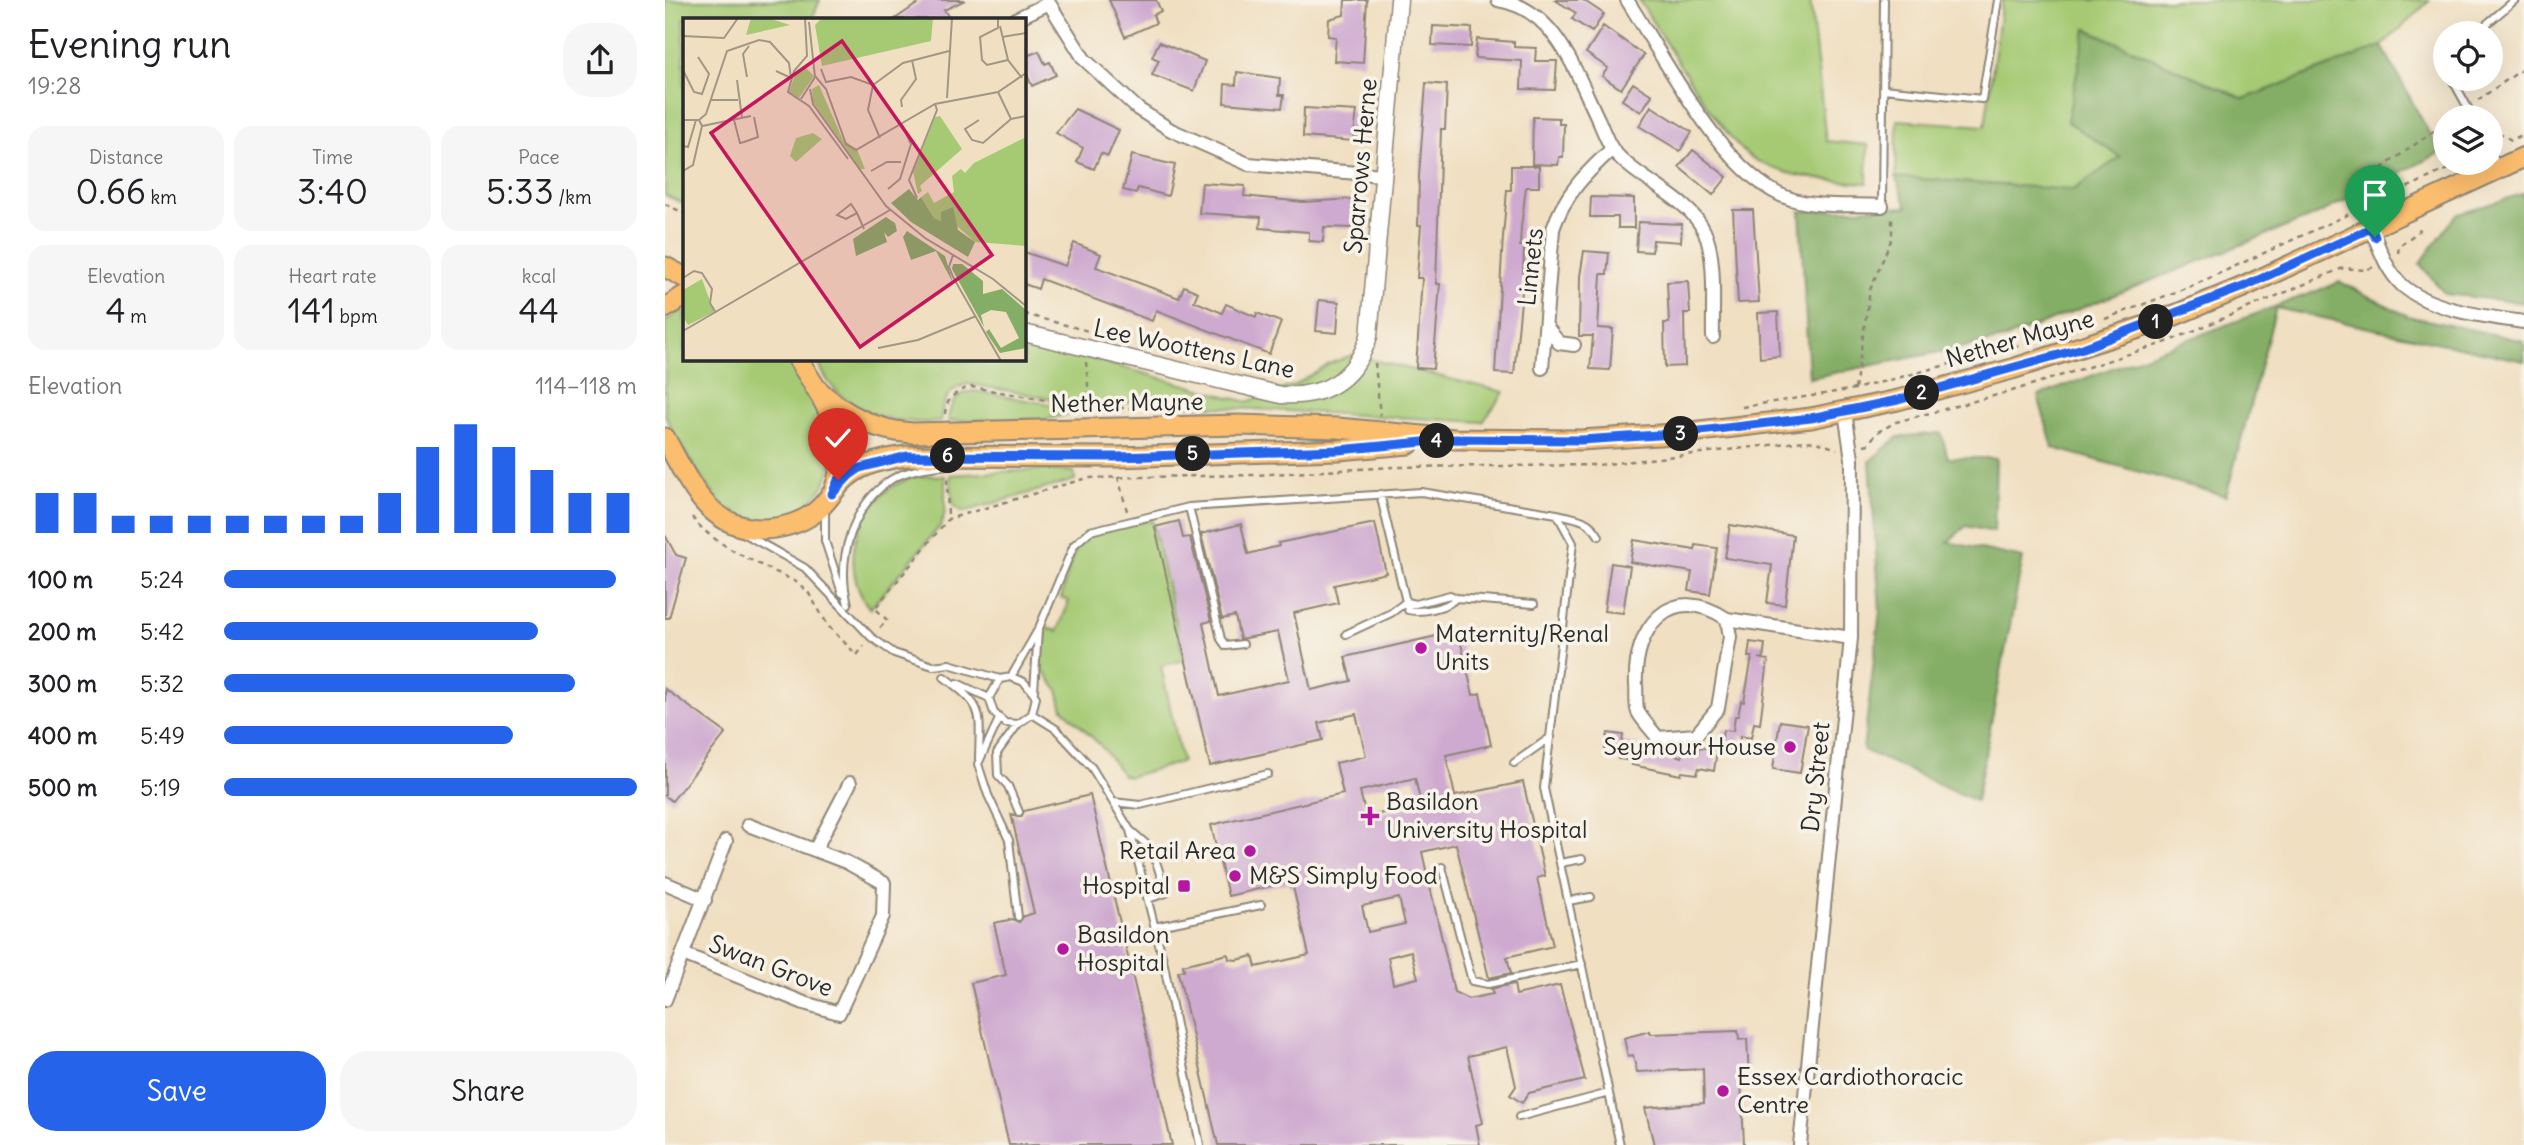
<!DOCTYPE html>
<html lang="en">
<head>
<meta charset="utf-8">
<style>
  body { margin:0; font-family:Delius,sans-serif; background:#f6f6f6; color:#202124; height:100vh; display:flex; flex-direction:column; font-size:26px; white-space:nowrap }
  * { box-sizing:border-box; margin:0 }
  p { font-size:23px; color:#757577 }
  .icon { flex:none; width:38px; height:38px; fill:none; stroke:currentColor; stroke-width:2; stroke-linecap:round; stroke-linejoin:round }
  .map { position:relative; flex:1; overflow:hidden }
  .panel { display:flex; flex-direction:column; background:#fff; width:665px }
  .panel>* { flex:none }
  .buttons { position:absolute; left:1768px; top:21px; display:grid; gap:14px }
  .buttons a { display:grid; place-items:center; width:70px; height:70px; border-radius:50%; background:#fff; box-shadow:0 7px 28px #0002; font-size:35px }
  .pin { position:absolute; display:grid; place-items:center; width:60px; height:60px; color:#fff; margin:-72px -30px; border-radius:50% 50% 50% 0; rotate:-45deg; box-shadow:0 0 7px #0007 }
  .pin .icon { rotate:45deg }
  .km { position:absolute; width:35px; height:35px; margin:-18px; border-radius:50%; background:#222; color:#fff; font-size:19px; line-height:35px; text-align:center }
  .round { display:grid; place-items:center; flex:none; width:74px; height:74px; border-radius:28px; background:#f6f6f6 }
  .summary { display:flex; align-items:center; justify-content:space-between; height:119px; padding:0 28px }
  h1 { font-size:38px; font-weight:600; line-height:52px }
  .figures { display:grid; grid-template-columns:repeat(3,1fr); gap:10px; height:119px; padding:7px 28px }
  .figures div { display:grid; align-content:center; border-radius:18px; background:#f6f6f6; text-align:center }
  .figures b { font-size:35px; font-weight:600 }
  .figures small { font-size:19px; font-weight:400 }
  .figures p { font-size:19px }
  .chart { height:196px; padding:14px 28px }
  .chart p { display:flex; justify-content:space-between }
  .chart svg { width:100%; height:126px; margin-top:7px; stroke:#2563eb; stroke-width:6 }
  .primary-button { display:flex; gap:14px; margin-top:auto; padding:14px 28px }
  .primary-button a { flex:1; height:80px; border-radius:28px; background:#2563eb; color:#fff; font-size:28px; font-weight:600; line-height:80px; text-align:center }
  .primary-button a+a { background:#f6f6f6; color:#202124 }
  ul { padding:0 28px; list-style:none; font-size:23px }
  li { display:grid; grid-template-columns:112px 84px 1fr; align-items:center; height:52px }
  li i { height:18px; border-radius:9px; background:#2563eb }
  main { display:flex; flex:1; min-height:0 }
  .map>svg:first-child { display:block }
  .green { fill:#a5ca73; stroke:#687a4f; stroke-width:2 }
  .forest { fill:#84ae65; stroke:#586c48; stroke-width:2 }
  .building { fill:#cfaad0; fill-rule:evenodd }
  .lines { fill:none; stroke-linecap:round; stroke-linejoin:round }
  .service-casing { stroke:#8e8576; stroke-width:10 }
  .minor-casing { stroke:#8e8576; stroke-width:16 }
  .tertiary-casing { stroke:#8e8576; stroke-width:19 }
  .primary-casing { stroke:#8e8576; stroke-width:23 }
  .path { stroke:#8e8576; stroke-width:2.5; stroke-dasharray:5 5; stroke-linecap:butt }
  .service { stroke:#fff; stroke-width:6 }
  .minor { stroke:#fff; stroke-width:12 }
  .tertiary { stroke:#fff; stroke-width:16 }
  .primary { stroke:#fbbd6e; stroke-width:19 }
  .route-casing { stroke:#fff; stroke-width:14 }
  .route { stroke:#2563eb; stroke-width:9 }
  .poi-dot { fill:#b5179e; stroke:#f7f3e8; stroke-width:2.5 }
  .labels { text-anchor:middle; stroke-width:7; stroke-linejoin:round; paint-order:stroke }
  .street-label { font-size:24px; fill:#2b2b2b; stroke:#f7f3e8 }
  .poi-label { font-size:24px; fill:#2b2b2b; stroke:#f7f3e8; text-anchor:start }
  .inset-road { fill:none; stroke:#a19785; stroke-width:2 }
  .view { fill:#c2185b; fill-opacity:0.15; stroke:#c2185b; stroke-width:3.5 }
  .inset-edge { fill:none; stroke:#2b2b2b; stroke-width:3.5 }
</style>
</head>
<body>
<main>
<section class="panel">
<div class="summary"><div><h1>Evening run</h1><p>19:28</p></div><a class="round"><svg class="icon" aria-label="share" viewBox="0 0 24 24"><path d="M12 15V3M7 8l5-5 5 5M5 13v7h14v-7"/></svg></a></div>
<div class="figures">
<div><p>Distance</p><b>0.66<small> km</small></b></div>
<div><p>Time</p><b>3:40</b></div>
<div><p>Pace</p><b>5:33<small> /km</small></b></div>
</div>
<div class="figures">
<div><p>Elevation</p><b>4<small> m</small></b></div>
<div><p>Heart rate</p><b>141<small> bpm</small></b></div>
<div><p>kcal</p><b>44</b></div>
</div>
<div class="chart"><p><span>Elevation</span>114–118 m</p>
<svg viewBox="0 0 160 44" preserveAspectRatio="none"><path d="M5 44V30M15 44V30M25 44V38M35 44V38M45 44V38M55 44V38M65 44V38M75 44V38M85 44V38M95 44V30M105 44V14M115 44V6M125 44V14M135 44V22M145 44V30M155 44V30"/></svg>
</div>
<ul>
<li><b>100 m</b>5:24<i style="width:95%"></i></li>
<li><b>200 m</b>5:42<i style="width:76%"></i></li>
<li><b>300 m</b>5:32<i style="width:85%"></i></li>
<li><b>400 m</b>5:49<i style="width:70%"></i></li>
<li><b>500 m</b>5:19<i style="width:100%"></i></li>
</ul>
<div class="primary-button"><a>Save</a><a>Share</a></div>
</section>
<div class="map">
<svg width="1859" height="1145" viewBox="0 0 1859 1145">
  <rect width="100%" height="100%" fill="#f7f3e8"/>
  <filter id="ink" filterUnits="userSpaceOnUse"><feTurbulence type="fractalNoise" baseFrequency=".0143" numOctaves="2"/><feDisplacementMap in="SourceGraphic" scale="14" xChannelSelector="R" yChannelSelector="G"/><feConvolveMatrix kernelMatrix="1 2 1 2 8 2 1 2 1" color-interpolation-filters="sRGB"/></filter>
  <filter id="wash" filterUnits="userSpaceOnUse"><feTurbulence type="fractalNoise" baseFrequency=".00686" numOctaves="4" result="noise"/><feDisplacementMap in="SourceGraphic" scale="28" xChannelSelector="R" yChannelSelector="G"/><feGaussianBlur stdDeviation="1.57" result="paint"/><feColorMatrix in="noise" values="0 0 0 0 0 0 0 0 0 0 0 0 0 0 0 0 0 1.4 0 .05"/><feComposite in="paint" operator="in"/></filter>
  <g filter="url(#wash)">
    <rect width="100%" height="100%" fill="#f0dfc1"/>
    <path class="green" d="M0,0h155l-8,19h-128v185l-19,-9z
      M974,0h171l16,141 42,4 -1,38c-39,-3 -80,-4 -115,-25 -28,-17 -92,-125 -113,-158z
      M1337,0h428l-48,46 -138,53 -157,-70 -20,92 54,36 -48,34 -177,-14 1,-57 88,6z
      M19,307v52h105c15,26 37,55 42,86 8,53 -51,90 -97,68 -18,-9 -64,-80 -69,-100 0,-22 0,-67 0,-91z
      M359,340l223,62 46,-16 38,-23 22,-8 151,37 -21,30 -354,-20 -47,2 -112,-20c-23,3 -27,17 -30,38 -48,3 -106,-11 -123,-63h207z
      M309,391l111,19 -37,9 -100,2c2,-18 8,-28 26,-30z
      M386,469l23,3 1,8 -112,32 -10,-7 -3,-30z
      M280,476v35l-4,14 -71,84c-34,-42 -13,-112 38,-130 12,-5 25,-3 37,-3z
      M487,520l32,140 -23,6 21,96 -54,15 -5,-2 -22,-29 -38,-37 -5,-19 -15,-19 -3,-12 7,-31 11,3 11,-30 -8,-3c5,-16 8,-39 18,-53 14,-18 53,-20 73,-25z"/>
    <path class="forest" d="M1421,29l158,70 138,-53 58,107 -124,62 -312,124 -195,39 -9,-167 107,-4 -11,-30 177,13 47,-33 -53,-36z
      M1859,193v110l-79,-9 -25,-30 36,-49z
      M1675,282l68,34 116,25v20l-248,-53 -50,188 -173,-48 -15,-52z
      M1276,433l7,25h48l-2,74 -28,-6 -18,16 75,16 -47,243 -113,-51 17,-139 -10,-150 28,-24z"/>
    <g id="blocks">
      <path class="building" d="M258,0h42l-21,10 6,9h-55z
        M444,0h47l5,11 -8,4 3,8 -31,14z
        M680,0h22l-4,63 -29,-2 2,-24 -8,-1 1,-17 15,-4z
        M890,0h28l21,14 -12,18 -20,-13 4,-6z
        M768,26l39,2 -1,19 -39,-2z
        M938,26l41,29 -23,34 -19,-13 6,-8 -22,-15z
        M812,39l37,3v5l22,1 -1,13h22l-2,29 -34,-1 1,-28 -47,-3z
        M494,42l46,19 -11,30 -42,-16 7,-15 -7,-3z
        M374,51l6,13 5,-2 6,13 -24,11 -8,-18v-11z
        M572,72l43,6 -1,17h5l-2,13 -58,-5 1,-19 11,1z
        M761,83l21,2 -2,44h-4l-5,155h4l-7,85 -17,-1 6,-90h-5l4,-53h-3l1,-49z
        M968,83l19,12 -11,17 -19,-12z
        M986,106l41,26 -12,19 -41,-25z
        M639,108l53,3 -4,30 -50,-4z
        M410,109l44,21 -11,26 -7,-3 -7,16 -17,-7 6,-14 -27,-15z
        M868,117l26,1v6h5l-1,33h-4l-1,8 -26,-1z
        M1028,150l34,27 -14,18 -34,-28z
        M467,155l43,10 -7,31 -30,-8 -2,5 -13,-3z
        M846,166h28v21h-13l-5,40 -1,19h4l-1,34 -9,94 -19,-1 8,-136 4,-47h4z
        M537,183l43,3 -1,10 59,6 51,-3 -1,29 -29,-1 -1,15 -14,-1v-9l-49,-4 1,-11 -62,-4z
        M926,197l43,1v30h-16v-11h-28z
        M1068,210h20l6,92 -21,1z
        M973,222l44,2 -1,18 -28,-2 -1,12 -16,-1z
        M409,243l27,11 -5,13 83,31 5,-12 14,6 -4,9 28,12 4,-9 30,13 1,-4 24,9 -12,32 -113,-44 -4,11 -111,-42 -3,10 -14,-5v-32l41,14z
        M919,251l25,2 -2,21h-6l-3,54 15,1 -3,41 -20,-1 3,-33h-14l1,-60z
        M1023,281l2,32h-6l1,53 -20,1 -1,-44h5l-2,-41z
        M654,300l20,2 -2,31 -21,-2z
        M1113,312l2,44 -20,2 -2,-45z
        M514,521l4,17 7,-1 21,84 -8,2 16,73 70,-16 -11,-48 -38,7 -5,-23 -13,3 -21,-85 40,-10 7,30 31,-8 -1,-3 97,-20 11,50 -52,12 4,18 -44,10 17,77 40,-9 -6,-24 113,-26 15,64 7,-2 11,52 -45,10 9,41 68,-14 22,94 -8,2 16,68 -46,11 4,16 -22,5 -33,-134 -34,8 32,140 14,7 25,-5 -2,-5 23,-5 2,11 44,-10 25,95 -56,13 -7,10 -12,-8 6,-9 -9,-39 -39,9 15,67 -7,2 4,20h-262l-40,-173 6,-2 -1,-5 45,-11 1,5 8,1 16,-4 3,11 53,-12 -16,-68 -3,1 -1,-6 -61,14 -17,-71 132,-31 -7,-31 30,-7 -10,-42 -37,9 4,17 -113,26 -55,-239zM750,778l6,26 -55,13 -6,-26zM734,898l6,26 -37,8 -6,-26zM746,951l7,27 -25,6 -5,-27z
        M1065,525l63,10 -8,70 -18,-2 5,-38 -47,-7z
        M0,535l11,20 10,3 -17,60h-4z
        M969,540l61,10 1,-5 21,3 -7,46 -21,-3 3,-19 -62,-10z
        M946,563l19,3 -7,47 -19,-2z
        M1085,642l15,2 -2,15 -4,-1 9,2 -8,64 -6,-1 -3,15 -11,-2 -2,15 -18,-3 3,-18 10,1 2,-15h3l3,-15 3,1 8,-45h-4z
        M0,689l61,44 -54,68 -7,-5z
        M1115,721l28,4 -8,48 -27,-4z
        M943,733l15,2 -1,7 60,15 1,-5 15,3 1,-8 18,3 -3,21 -15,-3 -2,6 -15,-2 -1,3 -49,-10 1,-4 -15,-2 2,-8 -15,-2z
        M425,795l46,196 36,154h-163l-38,-162 35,-8 -12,-52 19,-4 6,3 5,-6 10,-3 -23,-99 10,3 3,-6z
        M985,1031v3l88,-3 1,9 8,-1 2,38 -8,1 3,67h-90l-9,-37 59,-5 -1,-34 -66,3 -4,-17 -5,2 -4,-19z"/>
    </g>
  </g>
  <g filter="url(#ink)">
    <use href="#blocks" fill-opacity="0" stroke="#8e8576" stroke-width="2"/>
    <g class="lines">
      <defs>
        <path id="service" d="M1811,33l39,-33
          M1787,79l21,38
          M1218,89l99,10 16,-99
          M1825,150l8,17
          M1217,206l2,-206
          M715,494l28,116c12,3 40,-2 48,-12
          M524,507l32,132 5,7 17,-2
          M160,512v29l17,52
          M892,514c19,4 32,5 42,22
          M80,534l60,34 66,69 23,16 39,13 16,-2 51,15 11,-2 13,5 12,15 -4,17 -14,10 -13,-1 -11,-10 -5,-15 11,-19
          M183,604c-12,-45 4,-99 44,-125 17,-10 38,-12 58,-14
          M681,634l45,-21 15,-11 9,2 35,-9 6,3 78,6
          M279,677c41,31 36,33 35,82
          M346,677l28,-49 35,-83 16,-14 99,-24 232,-15 136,22 16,29 -29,245 76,357
          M292,683l32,15
          M369,691l4,-61
          M367,714l24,15 36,39 38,62 22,19 14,44 -18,6
          M334,719l-21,45 10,31 21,45 9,77
          M353,724l-21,29 1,22 10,11 11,26
          M849,763l37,-26
          M448,802l27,3 128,-31
          M465,830l33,130 37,185
          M895,863l22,-4
          M777,867l30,114 16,3 94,-20
          M903,901l23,-4
          M489,927l107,-22
          M854,1117l90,-24"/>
        <path id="minor" d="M382,0l37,59 54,50 33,21 77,34 134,11
          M833,0c59,9 78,74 101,121 4,9 8,21 14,29 24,30 76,48 91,81 13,26 8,76 9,106
          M962,0c37,57 98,179 164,199 27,9 63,5 91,7
          M351,19l31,-15
          M1706,228c8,19 15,42 31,57 27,25 86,32 122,37
          M881,326l13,17 15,2
          M877,368l11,-139c11,-34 33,-56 59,-80
          M1062,619c-56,-38 -94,8 -91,66 1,8 -1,20 2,27 5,9 14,18 20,26l38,-3 22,-27 12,-71 -3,-18 124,19
          M150,850l35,-67
          M0,883l40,17
          M18,954l121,49 35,10 44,-97 1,-33 -38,-21 -98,-37
          M0,1000l61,-159
          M1135,1145l51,-507 1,-179 -7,-47"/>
        <path id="tertiary" d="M359,333l257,62c45,3 74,-16 88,-59l30,-336"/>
        <path id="primary" d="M0,267l19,10
          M0,308l19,-12
          M133,359c25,41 56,81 36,131
          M149,386c27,27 61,45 99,47l326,-8 99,3 117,11 126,1 93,-6 137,-16 87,-18 114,-31 146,-47 85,-35 281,-130
          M0,438c24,43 42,92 99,91 19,-1 35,-5 50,-16 11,-8 17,-19 25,-28 17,-20 43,-26 68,-29l210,1 222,-7 70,-6"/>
      </defs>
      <use href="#service" class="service-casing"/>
      <use href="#minor" class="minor-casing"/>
      <use href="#tertiary" class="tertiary-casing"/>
      <use href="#primary" class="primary-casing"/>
      <path class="path" d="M1813,100l46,-32
        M1825,127l21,13 13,-6
        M1739,190l-22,-22 63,-45
        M0,204l19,9
        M1733,253l1,-7 20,-15 1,-6
        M359,314l83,22
        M1440,319l89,-34 267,-122
        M421,362l4,46
        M710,363l5,53
        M1190,389l15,-99 22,-52v-21
        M1077,407l113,-18 164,-43
        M280,414c1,-16 12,-24 27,-27l118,21h48
        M1199,445l5,-1 7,-11 20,-11 116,-31 155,-49 176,-74 22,2 9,-3
        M453,477l9,34
        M282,479l1,40
        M27,517c23,31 72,48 106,66l10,9 21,35 28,28 7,-9
        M215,628l7,-8 -12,-12 73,-89 139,-41 167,-3 140,-8 204,-2 207,-24 12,1 20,7
        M1859,1145v-1"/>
      <use href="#service" class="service"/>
      <use href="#minor" class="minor"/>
      <use href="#tertiary" class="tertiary"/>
      <use href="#primary" class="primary"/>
    </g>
  </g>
  <g class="lines" filter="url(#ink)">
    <defs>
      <path id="route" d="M173,480l-6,14 18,-19 10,-7 47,-12 210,1 222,-7 116,-11 126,1 93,-6 137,-16 87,-18 185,-52 160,-61 128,-59 4,9"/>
    </defs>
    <use href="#route" class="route-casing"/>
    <use href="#route" class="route"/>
  </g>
  <g class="poi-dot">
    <circle cx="756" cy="648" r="7"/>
    <circle cx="1125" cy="747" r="7"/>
    <path d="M701.5 805.5h7v7h7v7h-7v7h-7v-7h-7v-7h7z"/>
    <circle cx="585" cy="851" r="7"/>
    <circle cx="570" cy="876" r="7"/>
    <rect x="512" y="879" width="14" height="14" rx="3.5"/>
    <circle cx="398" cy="949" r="7"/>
    <circle cx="1058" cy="1091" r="7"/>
  </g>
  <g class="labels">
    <g class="street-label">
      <text transform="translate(696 166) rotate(-85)" y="8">Sparrows Herne</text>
      <text transform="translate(866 267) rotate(-84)" y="8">Linnets</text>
      <text transform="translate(1355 339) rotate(-16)" y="8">Nether Mayne</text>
      <text transform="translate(529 349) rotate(12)" y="8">Lee Woottens Lane</text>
      <text transform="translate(462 403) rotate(-1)" y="8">Nether Mayne</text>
      <text transform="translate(1151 777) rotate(-84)" y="8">Dry Street</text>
      <text transform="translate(106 966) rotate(21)" y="8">Swan Grove</text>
    </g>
    <g class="poi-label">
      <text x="770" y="642">Maternity/Renal<tspan x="770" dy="28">Units</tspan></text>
      <text x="1111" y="755" text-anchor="end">Seymour House</text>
      <text x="721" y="810">Basildon<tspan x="721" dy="28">University Hospital</tspan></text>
      <text x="571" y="859" text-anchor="end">Retail Area</text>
      <text x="584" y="884">M&amp;S Simply Food</text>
      <text x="505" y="894" text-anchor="end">Hospital</text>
      <text x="412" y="943">Basildon<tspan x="412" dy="28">Hospital</tspan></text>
      <text x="1072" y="1085">Essex Cardiothoracic<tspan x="1072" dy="28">Centre</tspan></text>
    </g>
  </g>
  <g transform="translate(18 18)">
    <rect width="343" height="343" fill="#f0dfc1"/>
    <path d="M68,0h17l22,7 -44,10zM139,0h111l-2,23 -109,25 -7,-41zM122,49l9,9 -15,22 -10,-6 7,-20zM136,67l24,55 14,9 8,20h-5l-47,-67 -1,-13zM257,98l22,33 -42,37 2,5 -4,3 -5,-22 22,-55zM130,115l9,6 -26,23 -6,-6 6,-18zM343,119v109l-51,-4 -34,-30v9l-7,-3 -13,-21 7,-5 6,11 20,-11 -2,-16 9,-7 4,4 9,-10zM19,261l12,33 -26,13 -5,-8v-27z" fill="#a5ca73"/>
    <path d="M226,171l9,11 3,-3 13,21 7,3v-9l12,-5 5,23 17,12 -7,15 -57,-35 -20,-19zM203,199l9,6 2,8 -9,6 -4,-5 3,10 -31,14 -3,-17zM224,213l38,25 8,27 -17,-32 -25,9 -8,-23zM270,246h9l21,17v13l19,-5 24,21v38l-26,5 -14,-21 3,-3 12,19 18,-10 -13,-26 -15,-2 -10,5 3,12 -32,-58z" fill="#84ae65"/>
    <path class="inset-road" d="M122,0l2,38 -13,15 -6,21 21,14 39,53M315,0v10l-18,9 2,23 5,5 21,-5M317,8l8,34 14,18M0,18l41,2 14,-20M319,19l24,-4M138,51l5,13 25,-5 22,8M0,52l11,22 8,2 7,-20 -11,-17M132,58l11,13 20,55 10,6 79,-46 63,-12 28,-19M64,59l-4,-23 6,-8M54,62l5,38M127,71l3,15 73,102 39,32 68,41 33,27M315,74l13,27 15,-3M264,80l5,-80M118,81l14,-22 -6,-55M28,82h27M219,89l-1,-7 15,-21 -4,-19M0,102h16l7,-6 21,-63 32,-11 11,2 19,21 2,15 -15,-7M16,102l3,6 49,-10M51,102l6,23 4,-1 14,-5 -4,-20M296,102l-14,9 7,11 11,3 28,-24M197,120l-12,-28 5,-25 30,-22 46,-12M0,128l5,1 8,-27M0,153l10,-6 9,-39M188,153l16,-9h14M205,171l12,-10 11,-35 -9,-19M234,180l-8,-18 28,-70 -2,-6M174,195l-6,-9 -14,11 9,4 11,-6 7,16M270,237l-4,12 4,10 48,84M0,260l11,-7 8,2 10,16 -2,14 6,10M0,313l207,-121M195,330l40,-8 58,-24"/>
    <path class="view" d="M159,23l150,214 -132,92 -149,-214z"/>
    <rect width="343" height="343" class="inset-edge"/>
  </g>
</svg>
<div class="buttons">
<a><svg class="icon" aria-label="locate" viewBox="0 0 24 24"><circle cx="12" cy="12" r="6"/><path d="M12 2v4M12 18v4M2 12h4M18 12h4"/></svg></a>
<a><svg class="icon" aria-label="layers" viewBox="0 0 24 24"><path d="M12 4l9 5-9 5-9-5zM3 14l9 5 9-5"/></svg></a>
</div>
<div class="pin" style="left:1710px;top:237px;background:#1e9e55"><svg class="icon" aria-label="arrive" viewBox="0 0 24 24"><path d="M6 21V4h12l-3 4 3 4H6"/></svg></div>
<div class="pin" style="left:173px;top:480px;background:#d93025"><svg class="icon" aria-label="check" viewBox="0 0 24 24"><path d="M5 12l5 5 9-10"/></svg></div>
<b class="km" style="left:1491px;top:322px">1</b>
<b class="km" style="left:1257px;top:393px">2</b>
<b class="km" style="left:1016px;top:434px">3</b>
<b class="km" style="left:772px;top:441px">4</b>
<b class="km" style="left:528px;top:454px">5</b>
<b class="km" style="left:283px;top:456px">6</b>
</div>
</main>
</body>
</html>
